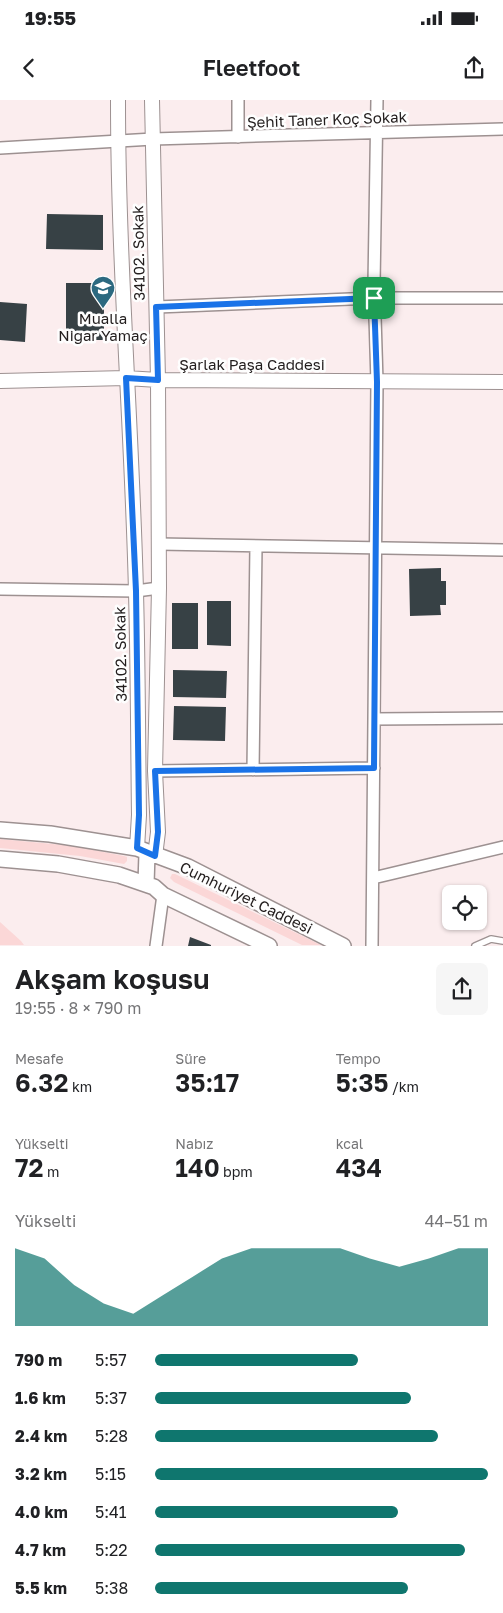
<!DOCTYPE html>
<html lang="tr">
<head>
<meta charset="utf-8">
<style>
  body { margin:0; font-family:"Golos Text",sans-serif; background:#f6f6f6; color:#202124; height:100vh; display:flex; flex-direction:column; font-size:19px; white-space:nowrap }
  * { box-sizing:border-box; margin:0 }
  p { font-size:16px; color:#757577 }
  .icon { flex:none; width:28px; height:28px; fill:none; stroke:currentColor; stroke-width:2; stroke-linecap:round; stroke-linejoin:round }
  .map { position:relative; height:846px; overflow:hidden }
  .sheet { display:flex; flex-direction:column; background:#fff; flex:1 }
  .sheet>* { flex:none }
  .buttons { position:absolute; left:442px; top:785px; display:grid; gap:10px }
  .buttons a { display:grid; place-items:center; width:45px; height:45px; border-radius:8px; background:#fff; box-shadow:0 1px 4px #0004; font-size:25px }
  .pin { position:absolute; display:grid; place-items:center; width:42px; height:42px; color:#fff; margin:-21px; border-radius:10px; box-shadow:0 2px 8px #0006 }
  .round { display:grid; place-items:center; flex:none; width:52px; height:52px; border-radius:8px; background:#f6f6f6 }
  .summary { display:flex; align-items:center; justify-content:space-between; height:85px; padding:0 15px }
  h1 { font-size:28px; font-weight:600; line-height:38px }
  .stats { display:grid; grid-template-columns:repeat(3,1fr); gap:8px; height:85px; padding:5px 15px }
  .stats div { display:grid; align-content:center }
  .stats b { font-size:25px; font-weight:600 }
  .stats small { font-size:14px; font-weight:400 }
  .stats p { font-size:14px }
  .chart { height:140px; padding:10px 15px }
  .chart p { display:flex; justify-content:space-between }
  .chart svg { width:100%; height:90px; margin-top:5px; fill:#0f766e; opacity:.7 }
  ul { padding:0 15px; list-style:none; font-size:16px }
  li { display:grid; grid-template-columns:80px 60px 1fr; align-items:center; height:38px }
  li i { height:12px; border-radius:6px; background:#0f766e }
  .status { display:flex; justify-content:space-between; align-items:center; height:35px; padding:0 25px; background:#fff; direction:ltr }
  .status svg { height:14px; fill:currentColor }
  header { display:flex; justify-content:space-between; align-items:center; height:65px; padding:0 15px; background:#fff; font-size:22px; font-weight:600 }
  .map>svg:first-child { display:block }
  .green { fill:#fbd7d7 }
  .building { fill:#374145 }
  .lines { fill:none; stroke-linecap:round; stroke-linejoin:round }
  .service-casing { stroke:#9d9191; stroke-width:8 }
  .minor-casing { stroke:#9d9191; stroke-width:14 }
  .tertiary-casing { stroke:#9d9191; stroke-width:16 }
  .secondary-casing { stroke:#9d9191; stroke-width:18 }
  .service { stroke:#fff; stroke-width:5.5 }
  .minor { stroke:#fff; stroke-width:11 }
  .tertiary { stroke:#fff; stroke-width:14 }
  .secondary { stroke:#fff; stroke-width:15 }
  .route-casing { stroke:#fff; stroke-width:10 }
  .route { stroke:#1a73e8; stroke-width:6 }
  .labels { text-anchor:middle; stroke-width:5; stroke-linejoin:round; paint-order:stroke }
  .street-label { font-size:15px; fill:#221d1d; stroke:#fefefe }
  .poi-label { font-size:15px; fill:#221d1d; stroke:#fefefe }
</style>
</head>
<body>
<div class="status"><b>19:55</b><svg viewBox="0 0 49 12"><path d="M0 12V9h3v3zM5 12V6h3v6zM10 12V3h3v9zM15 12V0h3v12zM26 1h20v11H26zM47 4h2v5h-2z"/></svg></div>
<header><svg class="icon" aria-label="back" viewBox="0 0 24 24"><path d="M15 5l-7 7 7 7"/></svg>Fleetfoot<svg class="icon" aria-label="share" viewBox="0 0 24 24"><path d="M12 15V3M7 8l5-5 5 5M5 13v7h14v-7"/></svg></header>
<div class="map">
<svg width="503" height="846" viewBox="0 0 503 846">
  <rect width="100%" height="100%" fill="#fbedee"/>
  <path class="green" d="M0,739l74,7 50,10 3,1v4l-3,3 -44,-8 -80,-8z
    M172,774h3l146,71h-19l-128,-63 -4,-4z
    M0,822l21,19 3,4h-24z"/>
  <path class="building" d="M47,114l56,1v35l-57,-1z
    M66,183h38v57h-38z
    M0,202l27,2 -2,38 -25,-2z
    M441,468v13h5v24h-6l1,10 -31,1 -1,-47z
    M207,501h24v45l-24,-1z
    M172,503h26v46h-26z
    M173,570l54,1 -1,27 -53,-1z
    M174,606l52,1 -1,34 -52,-1z
    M190,837l21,8v1h-23z"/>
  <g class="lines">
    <defs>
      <path id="service" d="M475,846l16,-7 12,2"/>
      <path id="minor" d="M238,37v-37
        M0,48l153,-9 350,-10
        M157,207l217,-9h129
        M159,444l344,6
        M0,489l136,2 23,-3
        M374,619l129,-1
        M253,670l3,-224
        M155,671l219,-3
        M373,778l130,-31
        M156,846l7,-51
        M372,846l5,-564 -3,-98 3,-184"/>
      <path id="tertiary" d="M118,0c0,164 14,328 18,492 2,74 2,149 3,223l-2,33
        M152,0l6,280 1,208 -4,183 3,61 -3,24
        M0,281l126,-3 32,2 345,2"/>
      <path id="secondary" d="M0,730l50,4 87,14 51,19 155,79
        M0,759l58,5 61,11 35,12 9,8 106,51
        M146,784l1,-31"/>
    </defs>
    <use href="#service" class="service-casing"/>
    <use href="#minor" class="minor-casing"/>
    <use href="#tertiary" class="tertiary-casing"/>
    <use href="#secondary" class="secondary-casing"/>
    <use href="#service" class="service"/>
    <use href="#minor" class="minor"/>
    <use href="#tertiary" class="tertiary"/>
    <use href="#secondary" class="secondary"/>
  </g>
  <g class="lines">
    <defs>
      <path id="route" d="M374,198l3,84 -3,386 -219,3 3,61 -3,24 -18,-8 2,-33 -3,-224 -10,-213 32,2 -2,-73z"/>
    </defs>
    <use href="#route" class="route-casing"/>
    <use href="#route" class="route"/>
  </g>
  <defs>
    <symbol id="school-pin" viewBox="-11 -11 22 30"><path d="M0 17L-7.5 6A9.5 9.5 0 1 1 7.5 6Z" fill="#2c6980" stroke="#fefefe"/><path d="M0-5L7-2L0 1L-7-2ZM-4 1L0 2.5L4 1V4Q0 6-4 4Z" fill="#fff"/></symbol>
  </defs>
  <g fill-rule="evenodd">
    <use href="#school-pin" x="89" y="174" width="28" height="38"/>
  </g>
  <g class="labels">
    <g class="street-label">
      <text transform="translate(327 20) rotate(-2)" y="5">Şehit Taner Koç Sokak</text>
      <text transform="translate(139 153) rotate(-91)" y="5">34102. Sokak</text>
      <text x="252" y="270">Şarlak Paşa Caddesi</text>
      <text transform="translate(121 554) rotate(-91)" y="5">34102. Sokak</text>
      <text transform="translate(246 798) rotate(26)" y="5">Cumhuriyet Caddesi</text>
    </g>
    <g class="poi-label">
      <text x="103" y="224">Mualla<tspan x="103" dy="17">Nigar Yamaç</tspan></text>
    </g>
  </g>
</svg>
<div class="buttons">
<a><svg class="icon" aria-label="locate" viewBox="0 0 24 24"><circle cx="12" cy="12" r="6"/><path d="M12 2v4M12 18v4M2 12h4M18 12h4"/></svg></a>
</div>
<div class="pin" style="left:374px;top:198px;background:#1e9e55"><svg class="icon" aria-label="arrive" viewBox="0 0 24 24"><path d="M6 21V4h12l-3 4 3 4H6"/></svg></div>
</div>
<section class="sheet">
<div class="summary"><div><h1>Akşam koşusu</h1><p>19:55 · 8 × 790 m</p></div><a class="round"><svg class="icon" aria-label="share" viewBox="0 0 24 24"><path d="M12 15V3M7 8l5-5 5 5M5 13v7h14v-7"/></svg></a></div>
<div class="stats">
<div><p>Mesafe</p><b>6.32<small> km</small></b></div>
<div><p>Süre</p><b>35:17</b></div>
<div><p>Tempo</p><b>5:35<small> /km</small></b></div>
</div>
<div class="stats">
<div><p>Yükselti</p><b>72<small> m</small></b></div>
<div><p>Nabız</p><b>140<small> bpm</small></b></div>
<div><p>kcal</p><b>434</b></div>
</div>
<div class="chart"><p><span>Yükselti</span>44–51 m</p>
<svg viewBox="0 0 160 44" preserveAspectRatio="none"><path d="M0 44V6L10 11L20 24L30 33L40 38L50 29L60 20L70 11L80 6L90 6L100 6L110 6L120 11L130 15L140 11L150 6L160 6V44z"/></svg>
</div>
<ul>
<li><b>790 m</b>5:57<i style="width:61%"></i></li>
<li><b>1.6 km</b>5:37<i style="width:77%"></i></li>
<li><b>2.4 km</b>5:28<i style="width:85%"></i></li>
<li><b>3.2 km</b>5:15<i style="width:100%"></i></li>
<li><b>4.0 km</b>5:41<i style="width:73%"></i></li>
<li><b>4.7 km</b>5:22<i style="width:93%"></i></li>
<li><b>5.5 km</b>5:38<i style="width:76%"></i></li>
</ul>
</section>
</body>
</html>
